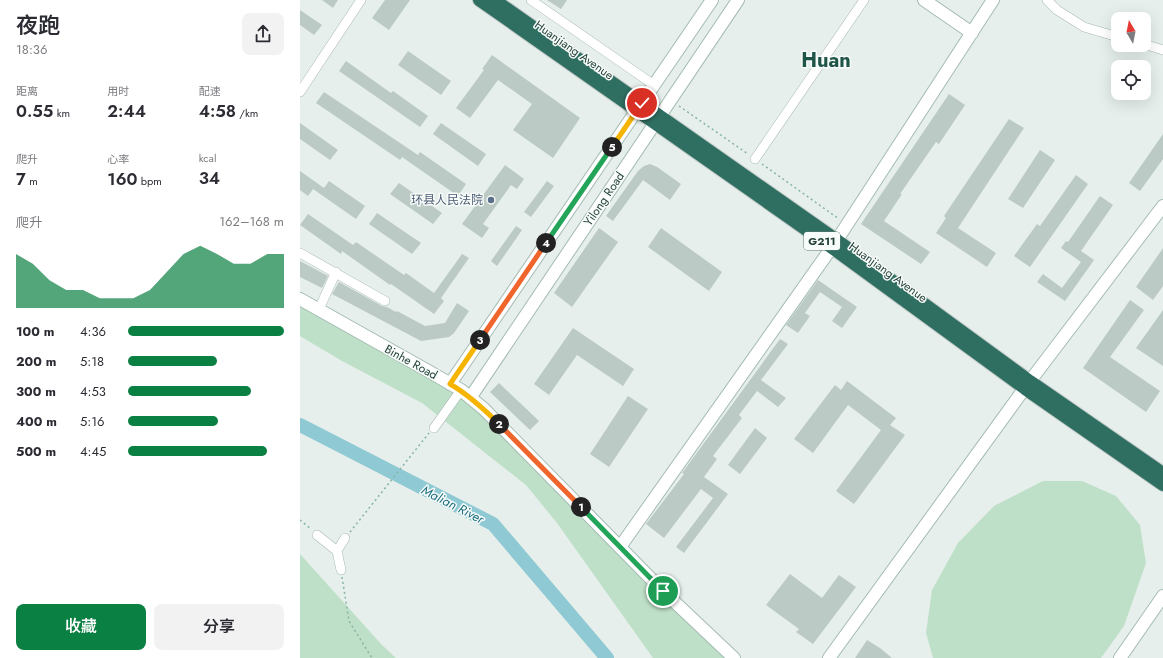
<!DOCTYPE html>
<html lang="zh">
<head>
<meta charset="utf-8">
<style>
  body { margin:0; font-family:Jost,"Noto Sans SC",sans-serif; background:#f2f2f3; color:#2b2b33; height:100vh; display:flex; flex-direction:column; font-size:15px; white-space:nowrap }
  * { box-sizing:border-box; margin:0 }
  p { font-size:13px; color:#7c7c81 }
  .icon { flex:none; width:22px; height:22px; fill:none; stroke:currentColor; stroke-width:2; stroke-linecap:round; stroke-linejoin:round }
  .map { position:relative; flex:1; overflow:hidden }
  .side { display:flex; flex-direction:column; background:#fff; width:300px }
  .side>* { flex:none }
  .needle { width:26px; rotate:350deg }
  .tools { position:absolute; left:811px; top:12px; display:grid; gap:8px }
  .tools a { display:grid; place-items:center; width:40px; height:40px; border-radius:8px; background:#fff; box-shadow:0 4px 16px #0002; font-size:20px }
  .pin { position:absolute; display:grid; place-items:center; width:34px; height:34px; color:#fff; margin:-17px; border:2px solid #fff; border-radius:50%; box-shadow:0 1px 4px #0007 }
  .km { position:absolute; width:20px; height:20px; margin:-10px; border-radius:50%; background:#222; color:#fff; font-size:11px; line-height:20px; text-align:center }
  .round { display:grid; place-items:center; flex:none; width:42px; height:42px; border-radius:8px; background:#f2f2f3 }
  .head { display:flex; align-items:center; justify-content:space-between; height:68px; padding:0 16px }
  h1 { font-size:22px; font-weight:600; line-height:30px }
  .metrics { display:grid; grid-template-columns:repeat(3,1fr); gap:6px; height:68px; padding:4px 16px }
  .metrics div { display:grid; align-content:center }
  .metrics b { font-size:17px; font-weight:600 }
  .metrics small { font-size:11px; font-weight:400 }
  .metrics p { font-size:11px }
  .chart { height:112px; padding:8px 16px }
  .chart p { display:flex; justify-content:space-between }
  .chart svg { width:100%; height:72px; margin-top:4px; fill:#0b8043; opacity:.7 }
  .cta { display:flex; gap:8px; margin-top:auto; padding:8px 16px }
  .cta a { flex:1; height:46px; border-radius:8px; background:#0b8043; color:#fff; font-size:16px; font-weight:600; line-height:46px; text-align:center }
  .cta a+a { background:#f2f2f3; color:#2b2b33 }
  ul { padding:0 16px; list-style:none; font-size:13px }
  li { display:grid; grid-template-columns:64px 48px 1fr; align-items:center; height:30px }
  li i { height:10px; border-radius:5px; background:#0b8043 }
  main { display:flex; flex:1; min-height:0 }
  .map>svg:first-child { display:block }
  .green { fill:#bfe0c8 }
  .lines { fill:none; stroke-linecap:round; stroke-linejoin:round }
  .river { stroke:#8ec9d4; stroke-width:14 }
  .building { fill:#bbcac4 }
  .street-casing { stroke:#a8b8b2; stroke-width:10 }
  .secondary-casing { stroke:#a4bbb3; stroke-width:14 }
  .highway-casing { stroke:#c2cac8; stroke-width:14 }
  .path { stroke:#86b3a5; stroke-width:1.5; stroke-dasharray:2 3; stroke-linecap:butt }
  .street { stroke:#fff; stroke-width:9 }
  .secondary { stroke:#fff; stroke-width:12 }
  .highway { stroke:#2f6f62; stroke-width:12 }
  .split-1-casing { stroke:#fff; stroke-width:8 }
  .split-2-casing { stroke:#fff; stroke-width:8 }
  .split-3-casing { stroke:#fff; stroke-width:8 }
  .split-4-casing { stroke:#fff; stroke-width:8 }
  .split-5-casing { stroke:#fff; stroke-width:8 }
  .split-6-casing { stroke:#fff; stroke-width:8 }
  .split-1 { stroke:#22a559; stroke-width:5 }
  .split-2 { stroke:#f0652b; stroke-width:5 }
  .split-3 { stroke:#f5b400; stroke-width:5 }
  .split-4 { stroke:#f0652b; stroke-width:5 }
  .split-5 { stroke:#22a559; stroke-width:5 }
  .split-6 { stroke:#f5b400; stroke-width:5 }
  .service-dot { fill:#5c6f8a; stroke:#f7fbf9; stroke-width:1.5 }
  .labels { text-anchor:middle; stroke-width:3; stroke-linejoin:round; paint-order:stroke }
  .shield { fill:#f7fbf9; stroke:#637a73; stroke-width:1 }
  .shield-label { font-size:11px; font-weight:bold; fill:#24423a }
  .street-label { font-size:12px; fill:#24423a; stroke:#f7fbf9 }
  .service-label { font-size:12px; fill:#4e5e75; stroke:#f7fbf9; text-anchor:end }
  .water-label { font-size:13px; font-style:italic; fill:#1c6f80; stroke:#f7fbf9 }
  .town-label { font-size:20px; font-weight:bold; fill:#1f5548; stroke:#f7fbf9 }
</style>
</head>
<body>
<main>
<section class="side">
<div class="head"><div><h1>夜跑</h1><p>18:36</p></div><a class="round"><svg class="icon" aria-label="share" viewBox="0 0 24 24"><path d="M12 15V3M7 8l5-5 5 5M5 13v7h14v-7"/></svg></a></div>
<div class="metrics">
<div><p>距离</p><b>0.55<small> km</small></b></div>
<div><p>用时</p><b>2:44</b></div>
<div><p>配速</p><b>4:58<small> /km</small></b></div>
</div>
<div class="metrics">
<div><p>爬升</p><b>7<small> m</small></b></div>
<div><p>心率</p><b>160<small> bpm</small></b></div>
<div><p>kcal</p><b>34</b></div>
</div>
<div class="chart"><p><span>爬升</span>162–168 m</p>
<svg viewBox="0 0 160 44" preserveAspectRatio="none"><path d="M0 44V11L10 17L20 27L30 33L40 33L50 38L60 38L70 38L80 33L90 22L100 11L110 6L120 11L130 17L140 17L150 11L160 11V44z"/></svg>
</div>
<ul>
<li><b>100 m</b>4:36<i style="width:100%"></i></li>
<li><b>200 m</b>5:18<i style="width:57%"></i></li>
<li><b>300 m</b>4:53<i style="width:79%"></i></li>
<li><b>400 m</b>5:16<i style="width:58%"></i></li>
<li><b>500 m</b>4:45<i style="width:89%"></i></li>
</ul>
<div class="cta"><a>收藏</a><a>分享</a></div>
</section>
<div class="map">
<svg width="863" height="658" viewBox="0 0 863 658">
  <rect width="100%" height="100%" fill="#e6efeb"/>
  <path class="green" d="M0,306l121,65 60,40 171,178 75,69h-74l-96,-135 -31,-38 -104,-82 -80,-42 -42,-25z
    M743,481h39l34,15 24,29 6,38 -22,63 -23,32h-168l-7,-25 6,-43 26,-47 36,-37z
    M0,554l82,91 14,13h-96z"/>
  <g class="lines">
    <path class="river" d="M0,425l193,99 114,134"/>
  </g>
  <path class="building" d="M22,0h16l-5,8z
    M85,0h25l-21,30 -17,-12z
    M247,0h20l-6,9z
    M0,10l22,15 -8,10 -14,-10z
    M108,51l43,30 -10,14 -43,-30z
    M192,55l88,63 -27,40 -40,-28 19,-26 -34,-24 -28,38 -14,-10 28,-38 -2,-1z
    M46,61l45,32 2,-2 35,25 -8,11 -81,-56z
    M24,92l94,63 2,-3 46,32 -8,12 -56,-39 -2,3 -84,-57z
    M649,94l16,11 -26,39 -3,-2 -36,52h2l-18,27 46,31 -9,12 -60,-40z
    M709,119l15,9 -66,100 38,25 -9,14 -51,-34 10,-15 -2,-2z
    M0,123l38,27 -8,10 -30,-21z
    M141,123l45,31 -8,12 -45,-32z
    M863,134v25l-23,32 -11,-8z
    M740,150l15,10 -32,48 -15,-9z
    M350,164l7,3 24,17 -11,16 -27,-20 -30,41 -7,-5 32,-45 6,-5z
    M205,165l19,14 -7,10 -6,-4 -28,39 6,4 -7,10 -20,-14z
    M0,171l24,17 5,-7 36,25 -9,13 -43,-30 -5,7 -8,-6z
    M776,175l12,9 -58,83 -16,-11 23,-32 3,2z
    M247,181l7,5 -23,31 -7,-5z
    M99,183l43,30 -9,11 -43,-30z
    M800,196l13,9 -32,46 13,9 -29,41 -28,-19 6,-8 19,14 19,-26 -20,-14 5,-7 2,1z
    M77,213l44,30 -9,11 -43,-30z
    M8,214l45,31 3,-3 48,33 2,-2 28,20 28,-39 7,4 -28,40 3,3 -10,13 -43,-30 -1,1 -48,-34 -1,3 -41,-29z
    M216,226l6,4 -25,36 -6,-5z
    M299,228l19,14 -46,65 -18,-14z
    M361,228l61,44 -13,19 -61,-44z
    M863,248v38l-10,14 -17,-13z
    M0,261l28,15 -6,12 -22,-11z
    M518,280l39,27 -15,21 -10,-7 10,-14 -22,-15 -15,21 5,3 -12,17 -12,-8z
    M39,282l43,24 5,1 9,5 1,-1 28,15 20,-3 12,-20 12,8 -15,22 -5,4 -28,4 -89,-47z
    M830,300l14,10 -34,47 50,34 -14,21 -63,-44z
    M863,310v56l-27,-18z
    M273,328l61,41 -11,17 -46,-31 -28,40 -15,-11z
    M480,339l8,5 -27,36 25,18 -8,9 -21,-16 -18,24 3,3 -29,38 4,3 -13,18 24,17 -44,59 -8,-6 37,-49 -12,-9 -37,49 -18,-14 38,-50 -2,-1z
    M547,381l49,37 -6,7 15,10 -51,69 -18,-13 45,-61 -33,-25 -35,48 -19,-14 41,-54 6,5z
    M199,383l40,38 -9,9 -40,-38z
    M328,396l20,13 -39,58 -19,-13z
    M455,428l12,10 -27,36 -12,-9z
    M490,574l32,24 17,-23 17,12 -43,57 -17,-12 3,-3 -33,-24z
    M567,640l13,8 12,10h-37z"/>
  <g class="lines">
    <defs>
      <path id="street" d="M231,0l123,85
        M747,0l10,10 27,17 34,10
        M844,44l19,6
        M0,92l61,-92
        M455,159l109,-159
        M0,253l85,48
        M19,309l17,-37
        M134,428l27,-38
        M17,535l20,16
        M41,570l-4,-19 8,-13"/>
      <path id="secondary" d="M624,0l48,33
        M0,299l130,73 31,18 23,19 179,182 71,67
        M150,384l262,-384
        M170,398l268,-398
        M320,547l217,-307 156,-240
        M529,658l201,-277 133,-175
        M820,658l43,-62"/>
      <path id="highway" d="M179,0l353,248 193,141 138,96
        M195,0l342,240 193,141 133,92"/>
    </defs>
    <use href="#street" class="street-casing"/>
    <use href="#secondary" class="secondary-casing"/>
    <use href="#highway" class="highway-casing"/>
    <path class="path" d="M379,106l69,48
      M462,164l77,55
      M0,520l11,9
      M50,532l79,-99
      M42,577l7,44 23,37"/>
    <use href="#street" class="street"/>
    <use href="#secondary" class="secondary"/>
    <use href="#highway" class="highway"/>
  </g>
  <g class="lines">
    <defs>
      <path id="split-1" d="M281,507l82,84"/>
      <path id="split-2" d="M199,424l82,83"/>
      <path id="split-3" d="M180,340l-30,44c19,11 34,25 49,40"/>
      <path id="split-4" d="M180,340l66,-97"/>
      <path id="split-5" d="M246,243l66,-96"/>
      <path id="split-6" d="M312,147l30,-44"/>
    </defs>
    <use href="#split-1" class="split-1-casing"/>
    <use href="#split-2" class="split-2-casing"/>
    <use href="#split-3" class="split-3-casing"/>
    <use href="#split-4" class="split-4-casing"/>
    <use href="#split-5" class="split-5-casing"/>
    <use href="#split-6" class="split-6-casing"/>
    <use href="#split-1" class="split-1"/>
    <use href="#split-2" class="split-2"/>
    <use href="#split-3" class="split-3"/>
    <use href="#split-4" class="split-4"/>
    <use href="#split-5" class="split-5"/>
    <use href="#split-6" class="split-6"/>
  </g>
  <circle class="service-dot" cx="191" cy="200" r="4"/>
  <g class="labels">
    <rect class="shield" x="504" y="232" width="36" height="18" rx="3"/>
    <g class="shield-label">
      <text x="522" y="245">G211</text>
    </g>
    <g class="street-label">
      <text transform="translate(274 50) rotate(35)" y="4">Huanjiang Avenue</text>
      <text transform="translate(304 199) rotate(-56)" y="4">Yilong Road</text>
      <text transform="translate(588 272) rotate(36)" y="4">Huanjiang Avenue</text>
      <text transform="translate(111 362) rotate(29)" y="4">Binhe Road</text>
    </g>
    <g class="service-label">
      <text x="183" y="204">环县人民法院</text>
    </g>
    <g class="water-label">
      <text transform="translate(153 504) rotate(27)" y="5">Malian River</text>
    </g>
    <g class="town-label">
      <text x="526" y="67">Huan</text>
    </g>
  </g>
</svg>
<div class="tools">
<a><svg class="needle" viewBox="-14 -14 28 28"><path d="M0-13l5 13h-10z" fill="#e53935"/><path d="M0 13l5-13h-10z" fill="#7c7c81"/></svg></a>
<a><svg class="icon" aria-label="locate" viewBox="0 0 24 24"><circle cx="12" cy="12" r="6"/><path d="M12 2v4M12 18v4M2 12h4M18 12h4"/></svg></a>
</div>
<div class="pin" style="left:363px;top:591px;background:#1e9e55"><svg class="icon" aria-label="arrive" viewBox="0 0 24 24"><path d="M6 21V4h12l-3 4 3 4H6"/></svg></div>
<div class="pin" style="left:342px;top:103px;background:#d93025"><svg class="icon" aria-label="check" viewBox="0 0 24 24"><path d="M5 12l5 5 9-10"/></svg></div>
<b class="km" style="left:281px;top:507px">1</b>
<b class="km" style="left:199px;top:424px">2</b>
<b class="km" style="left:180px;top:340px">3</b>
<b class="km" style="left:246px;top:243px">4</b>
<b class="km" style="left:312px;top:147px">5</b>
</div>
</main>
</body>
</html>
